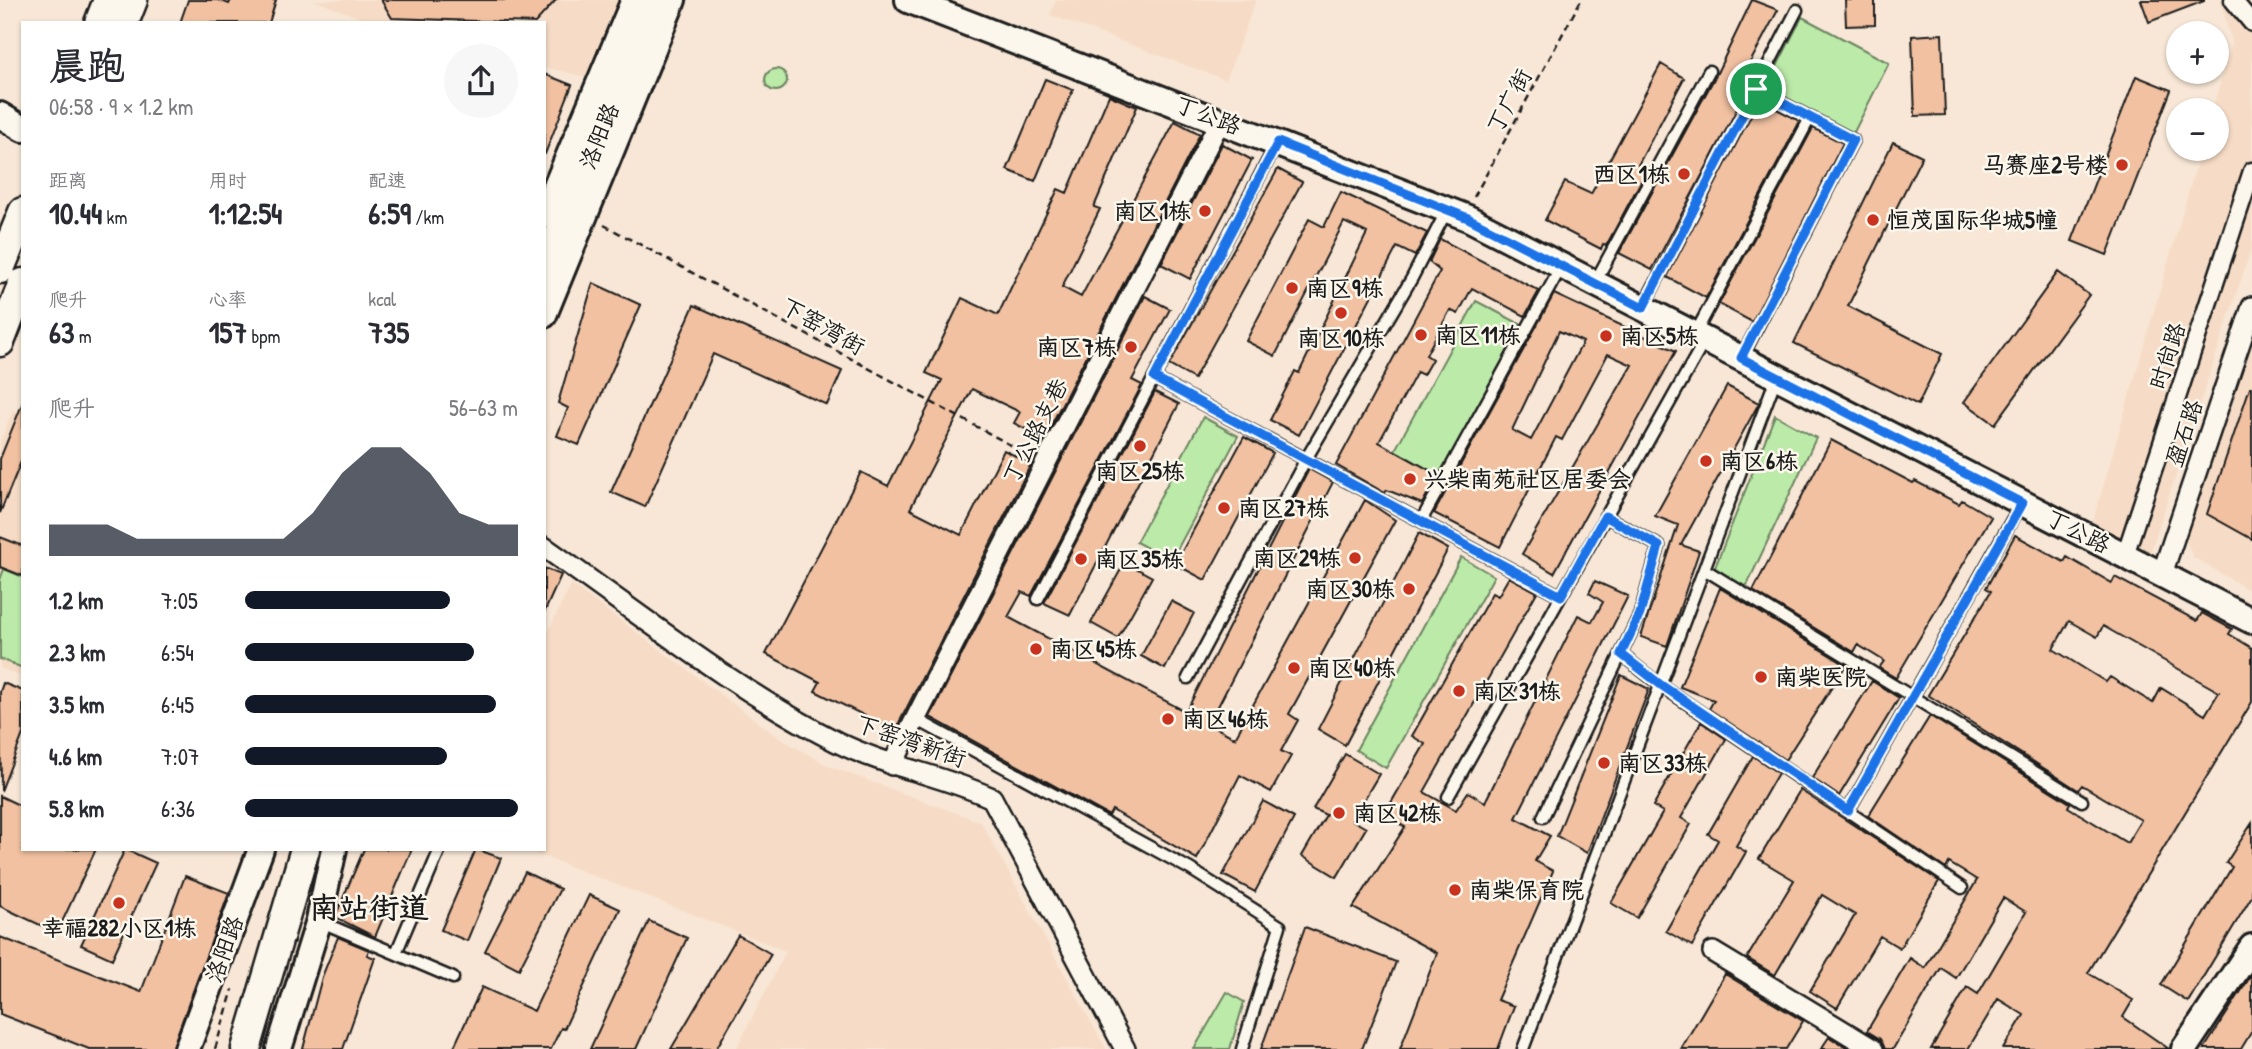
<!DOCTYPE html>
<html lang="zh">
<head>
<meta charset="utf-8">
<style>
  body { margin:0; font-family:"Patrick Hand","LXGW WenKai TC",sans-serif; background:#f7f7f7; color:#2b2b33; height:100vh; display:flex; flex-direction:column; font-size:26px; white-space:nowrap }
  * { box-sizing:border-box; margin:0 }
  p { font-size:23px; color:#7c7c81 }
  .icon { flex:none; width:38px; height:38px; fill:none; stroke:currentColor; stroke-width:2; stroke-linecap:round; stroke-linejoin:round }
  .map { position:relative; flex:1; overflow:hidden }
  .details { position:absolute; left:21px; top:21px; width:525px; height:830px; display:flex; flex-direction:column; background:#fff; border-radius:0px; box-shadow:0 2px 5px #0004 }
  .details>* { flex:none }
  .fabs { position:absolute; left:2166px; top:21px; display:grid; gap:14px }
  .fabs a { display:grid; place-items:center; width:63px; height:63px; border-radius:50%; background:#fff; box-shadow:0 2px 5px #0004; font-size:35px }
  .pin { position:absolute; display:grid; place-items:center; width:60px; height:60px; color:#fff; margin:-30px; border:4px solid #fff; border-radius:50%; box-shadow:0 2px 7px #0007 }
  .round { display:grid; place-items:center; flex:none; width:74px; height:74px; border-radius:37px; background:#f7f7f7 }
  .headline { display:flex; align-items:center; justify-content:space-between; height:119px; padding:0 28px }
  h1 { font-size:38px; font-weight:800; line-height:52px }
  .metrics { display:grid; grid-template-columns:repeat(3,1fr); gap:10px; height:119px; padding:7px 28px }
  .metrics div { display:grid; align-content:center }
  .metrics b { font-size:30px; font-weight:800 }
  .metrics small { font-size:19px; font-weight:400 }
  .metrics p { font-size:19px }
  .chart { height:196px; padding:14px 28px }
  .chart p { display:flex; justify-content:space-between }
  .chart svg { width:100%; height:126px; margin-top:7px; fill:#111827; opacity:.7 }
  ul { padding:0 28px; list-style:none; font-size:23px }
  li { display:grid; grid-template-columns:112px 84px 1fr; align-items:center; height:52px }
  li i { height:18px; border-radius:9px; background:#111827 }
  .map>svg:first-child { display:block }
  .built { fill:#f6dcc6 }
  .green { fill:#bceba9; stroke:#6c8462; stroke-width:2 }
  .building { fill:#f1c1a1; stroke:#1c1c1c; stroke-width:2; fill-rule:evenodd }
  .lines { fill:none; stroke-linecap:round; stroke-linejoin:round }
  .service-casing { stroke:#1c1c1c; stroke-width:15 }
  .pedestrian-casing { stroke:#1c1c1c; stroke-width:21 }
  .minor-casing { stroke:#1c1c1c; stroke-width:24 }
  .tertiary-casing { stroke:#1c1c1c; stroke-width:30 }
  .secondary-casing { stroke:#1c1c1c; stroke-width:33 }
  .path { stroke:#1c1c1c; stroke-width:2.5; stroke-dasharray:7 5; stroke-linecap:butt }
  .service { stroke:#fbf7ec; stroke-width:10 }
  .pedestrian { stroke:#fbf7ec; stroke-width:16 }
  .minor { stroke:#fbf7ec; stroke-width:19 }
  .tertiary { stroke:#fbf7ec; stroke-width:24 }
  .secondary { stroke:#fbf7ec; stroke-width:28 }
  .route-casing { stroke:#fff; stroke-width:14 }
  .route { stroke:#1a73e8; stroke-width:9 }
  .poi-dot { fill:#c8321e; stroke:#fbf7ec; stroke-width:2.5 }
  .labels { text-anchor:middle; stroke-width:5; stroke-linejoin:round; paint-order:stroke }
  .street-label { font-size:23px; fill:#1c1c1c; stroke:#fbf7ec }
  .poi-label { font-size:23px; font-weight:bold; fill:#1c1c1c; stroke:#fbf7ec; text-anchor:start }
  .district-label { font-size:30px; font-weight:bold; fill:#1c1c1c; stroke:#fbf7ec }
</style>
</head>
<body>
<div class="map">
<svg width="2252" height="1049" viewBox="0 0 2252 1049">
  <rect width="100%" height="100%" fill="#f8e7d6"/>
  <filter id="ink" filterUnits="userSpaceOnUse"><feTurbulence type="fractalNoise" baseFrequency=".0143" numOctaves="2"/><feDisplacementMap in="SourceGraphic" scale="14" xChannelSelector="R" yChannelSelector="G"/><feConvolveMatrix kernelMatrix="1 2 1 2 8 2 1 2 1" color-interpolation-filters="sRGB"/></filter>
  <g filter="url(#ink)">
    <path class="built" d="M313,0h310l-34,78 -45,-11v-44h-171z
      M1056,0h200l-30,80 -176,-65z
      M2220,0h32v247l-103,309 -58,-28 110,-379h16v-39h-5l20,-67z
      M2252,297v295l-59,-35 -17,-40z
      M13,410l10,4v263l-23,-9v-226z
      M571,584l210,155 50,28 150,55 125,227h-370l50,-98 -261,-102h19v-209z"/>
    <path class="green" d="M1802,17l87,46 -37,73 -87,-46z
      M765 80a11 11 0 1 1 22 0a11 11 0 1 1-22 0Z
      M1476,301l46,24 -82,151 -45,-26z
      M1775,415l41,23 -70,149 -32,-17z
      M1203,417l35,19 -67,125 -35,-19z
      M1461,557l33,19 -108,192 -30,-18z
      M4,569l19,8v91l-23,-9v-79z
      M1227,992l17,10 -14,47h-36z"/>
    <path class="building" d="M188,0h31l10,4 2,-4h45l-7,23h-89z
      M381,0h175l-21,23 -143,-5z
      M1752,0l26,10 -41,77 9,5 -94,178 -33,-17 97,-178z
      M1845,0h30v25l-29,1z
      M2141,0h63v1l-55,21z
      M1942,34l3,81 -30,1 -3,-80z
      M1661,64l23,14 -46,87 9,5 -41,76 -3,-2 -2,5 -56,-29 20,-38 26,12z
      M544,74l28,11 -27,69h-1z
      M2136,76l35,14 -64,165 -35,-14z
      M1045,79l28,11 -38,91 -28,-11z
      M1109,95l28,12 -43,100 6,2 -38,78 19,10 94,-176 25,13 -156,305 -30,-16 6,-11 -48,-23 -62,120 51,26 43,-85 27,14 -136,267 -80,-40 5,-9 -54,-28 95,-182 27,14 54,-106 -16,-7 36,-75 36,17 60,-126 9,4z
      M1759,100l41,21 -94,177 -39,-21z
      M1813,128l30,15 -91,179 -33,-18z
      M1893,142l29,14 -74,150 94,48 -24,51 -124,-62z
      M1222,144l30,16 -62,119 -29,-15z
      M1278,169l24,13 -108,197 -25,-14z
      M1341,192l86,41 -12,23 -18,-9 -98,188 -29,-15 25,-49 4,2 68,-140 -23,-11 -69,134 -29,-15 63,-122 15,8z
      M1440,239l99,52 -14,25 -53,-28 -14,26 -8,-4 -24,45 6,4 -9,16 -6,-3 -38,70 59,33 -16,29 -35,-14 -2,3 -49,-28 104,-194 -11,-9z
      M2058,272l31,23 -94,129 -31,-22z
      M593,283l48,22 -62,140 -22,-9 11,-28 -10,-5z
      M1554,294l122,57 -122,222 -32,-19 110,-189 -24,-11 -46,86 -6,-3 -56,110 -66,-34zM1559,331l24,11 -52,98 -19,-10z
      M1145,296l25,13 -38,71 10,5 -111,211 -9,-4 -14,25 178,95 123,-243 24,13 -124,242 26,14 130,-238 30,20 -106,194 9,6 -17,31 10,5 -20,36 -31,-17 -43,84 -85,-49 -3,6 -179,-99z
      M694,305l148,66 -15,34 -114,-51 -68,153 -34,-15z
      M1727,386l32,17 -78,142 18,6 -32,95 -26,-9 37,-112 -23,-9z
      M2250,387h2v152l-45,-25z
      M1155,392l24,12 -109,211 -26,-12z
      M23,402v55l-23,56v-54z
      M1244,437l29,16 -68,127 -30,-16z
      M1831,440l82,43 2,-2 44,23 3,-4 29,17 -95,161 -17,-10 5,-7 -26,-16 -4,7 -101,-61z
      M1419,533l29,16 -103,196 -27,-16z
      M2015,535l49,27 3,-5 45,26 3,-6 82,44 5,-8 30,16 -3,5 23,14v54l-164,271 45,27 -10,17 46,32h-166l21,-34 -26,-16 -30,50h-37l36,-62 11,7 48,-82 -23,-14 -47,80 -15,-10 -48,81h-8l-5,-10 -13,-8 43,-73 15,10 52,-88 -28,-17 -3,6 -78,-53 62,-100 140,87 -2,4 59,36 14,-23 -59,-35 -4,5 -150,-95 63,-104 -5,-3zM2069,621l28,16 6,-11 116,66 -14,23 -44,-27 -8,15 -43,-26 -4,5 -53,-33z
      M0,537l23,9v30l-23,-9z
      M1125,562l27,15 -34,61 -27,-15z
      M544,568l17,7 -17,38z
      M1509,577l28,15 -113,200 32,18 12,-18 17,10 93,-187 14,7 11,-20 -14,-9 6,-12 33,15 -112,222 34,18 -15,25 18,10 -56,129 17,6 -16,43h-98l37,-96 -84,-45 52,-81 -21,-12 41,-71 -13,-8 80,-143 6,3z
      M1720,588l126,77 -61,95 -76,-51 5,-9 -34,-13z
      M1171,601l23,12 -29,56 -24,-13z
      M1621,675l28,14 -62,164 -30,-17z
      M1872,681l27,17 -60,98 -27,-18z
      M3,683l20,8v43l-22,57 -1,-99z
      M1701,722l25,17 -45,79 10,6 -54,94 -26,-15 52,-91 -10,-6z
      M1345,754l34,20 -27,46 14,8 -29,49 -35,-21 24,-41 -13,-6z
      M1753,756l25,17 -42,73 10,6 -54,94 -26,-15 52,-91 -10,-6z
      M1800,790l139,91 -39,67 -20,-12 -43,72 -27,-17 45,-76 -33,-20 -47,80 -28,-17 47,-78 -35,-21z
      M0,796l23,11v42h73l-39,84 -57,-27z
      M1263,801l31,17 -39,74 -32,-17z
      M2252,823v73l-64,106 -27,-17 71,-118 -6,-4z
      M125,849l31,14 -44,96 -31,-14z
      M364,849h48l-37,88 -40,-20z
      M476,849l25,9 -34,83 -26,-11z
      M525,872l35,17 -41,80 -34,-18z
      M185,876l44,17 -57,156h-83l-89,-35v-77l141,55z
      M589,895l31,14 -56,120 -3,-1 -10,21h-98l29,-62 52,24z
      M649,921l38,17 -51,111h-46z
      M1305,927l91,35 -34,87h-101z
      M738,935l33,19 -55,95h-45z
      M338,937l31,13 -2,5 8,3 -32,91h-40l19,-72z
      M1725,974l78,47 -17,28h-105z
      M2252,974v57l-11,18h-37z
      M1829,1037l20,12h-28z"/>
    <g class="lines">
      <defs>
        <path id="service" d="M1595,282l114,-211
          M1643,307l154,-297
          M1695,334l115,-216
          M1742,357l111,-217 -97,-51
          M1154,378l407,218
          M1421,521l140,-254
          M1704,569l378,232
          M1038,599l238,-454
          M1621,654l39,31 302,203
          M1188,678l118,-219 106,-181 35,-68
          M916,719l274,150 90,57 -38,123
          M1448,797l257,-457
          M1848,811l173,-307
          M1543,817l97,-203 19,-68 -54,-30
          M319,921l134,57
          M396,953l44,-104
          M1523,1049l253,-671"/>
        <path id="pedestrian" d="M2233,0l19,23
          M2125,555l127,-384"/>
        <path id="minor" d="M544,547c96,67 189,142 293,195 50,25 105,33 155,56l133,251
          M2162,574l90,-267
          M892,765l329,-646
          M1713,952l160,97"/>
        <path id="tertiary" d="M908,0l560,218 784,403
          M0,115l23,14
          M544,215l90,-215
          M544,315l129,-315
          M187,1049l74,-200
          M279,1049l40,-129 15,-71
          M2184,1049l68,-102"/>
        <path id="secondary" d="M99,23l9,-23
          M124,23l9,-23
          M0,269l23,-57
          M544,272l109,-272
          M0,342l23,-59
          M246,1049l59,-200"/>
      </defs>
      <use href="#service" class="service-casing"/>
      <use href="#pedestrian" class="pedestrian-casing"/>
      <use href="#minor" class="minor-casing"/>
      <use href="#tertiary" class="tertiary-casing"/>
      <use href="#secondary" class="secondary-casing"/>
      <path class="path" d="M1474,197l107,-197
        M604,225l425,230
        M215,1049l18,-60"/>
      <use href="#service" class="service"/>
      <use href="#pedestrian" class="pedestrian"/>
      <use href="#minor" class="minor"/>
      <use href="#tertiary" class="tertiary"/>
      <use href="#secondary" class="secondary"/>
    </g>
  </g>
  <g class="lines" filter="url(#ink)">
    <defs>
      <path id="route" d="M1756,89l97,51 -112,218 281,145 -174,308 -187,-126 -40,-31 19,-40 19,-68 -54,-30 -44,80 -407,-218 124,-236 190,76 175,90z"/>
    </defs>
    <use href="#route" class="route-casing"/>
    <use href="#route" class="route"/>
  </g>
  <g class="poi-dot">
    <circle cx="2122" cy="165" r="7"/>
    <circle cx="1684" cy="174" r="7"/>
    <circle cx="1205" cy="211" r="7"/>
    <circle cx="1873" cy="220" r="7"/>
    <circle cx="1292" cy="288" r="7"/>
    <circle cx="1341" cy="313" r="7"/>
    <circle cx="1421" cy="335" r="7"/>
    <circle cx="1606" cy="336" r="7"/>
    <circle cx="1131" cy="347" r="7"/>
    <circle cx="1140" cy="446" r="7"/>
    <circle cx="1706" cy="461" r="7"/>
    <circle cx="1410" cy="479" r="7"/>
    <circle cx="1224" cy="508" r="7"/>
    <circle cx="1355" cy="558" r="7"/>
    <circle cx="1081" cy="559" r="7"/>
    <circle cx="1409" cy="589" r="7"/>
    <circle cx="1036" cy="649" r="7"/>
    <circle cx="1294" cy="668" r="7"/>
    <circle cx="1761" cy="677" r="7"/>
    <circle cx="1459" cy="691" r="7"/>
    <circle cx="1168" cy="719" r="7"/>
    <circle cx="1604" cy="763" r="7"/>
    <circle cx="1339" cy="813" r="7"/>
    <circle cx="1455" cy="890" r="7"/>
    <circle cx="119" cy="903" r="7"/>
  </g>
  <g class="labels">
    <g class="street-label">
      <text transform="translate(1509 101) rotate(-62)" y="8">丁广街</text>
      <text transform="translate(1208 115) rotate(21)" y="8">丁公路</text>
      <text transform="translate(599 136) rotate(-68)" y="8">洛阳路</text>
      <text transform="translate(823 326) rotate(29)" y="8">下窑湾街</text>
      <text transform="translate(2167 356) rotate(-72)" y="8">时尚路</text>
      <text transform="translate(1035 431) rotate(-63)" y="8">丁公路支巷</text>
      <text transform="translate(2184 433) rotate(-71)" y="8">盈石路</text>
      <text transform="translate(2078 531) rotate(27)" y="8">丁公路</text>
      <text transform="translate(911 741) rotate(19)" y="8">下窑湾新街</text>
      <text transform="translate(224 949) rotate(-70)" y="8">洛阳路</text>
    </g>
    <g class="poi-label">
      <text x="2108" y="173" text-anchor="end">马赛座2号楼</text>
      <text x="1670" y="182" text-anchor="end">西区1栋</text>
      <text x="1191" y="219" text-anchor="end">南区1栋</text>
      <text x="1887" y="228">恒茂国际华城5幢</text>
      <text x="1306" y="296">南区9栋</text>
      <text x="1435" y="343">南区11栋</text>
      <text x="1620" y="344">南区5栋</text>
      <text x="1341" y="346" text-anchor="middle">南区10栋</text>
      <text x="1117" y="355" text-anchor="end">南区7栋</text>
      <text x="1720" y="469">南区6栋</text>
      <text x="1140" y="479" text-anchor="middle">南区25栋</text>
      <text x="1424" y="487">兴柴南苑社区居委会</text>
      <text x="1238" y="516">南区27栋</text>
      <text x="1341" y="566" text-anchor="end">南区29栋</text>
      <text x="1095" y="567">南区35栋</text>
      <text x="1395" y="597" text-anchor="end">南区30栋</text>
      <text x="1050" y="657">南区45栋</text>
      <text x="1308" y="676">南区40栋</text>
      <text x="1775" y="685">南柴医院</text>
      <text x="1473" y="699">南区31栋</text>
      <text x="1182" y="727">南区46栋</text>
      <text x="1618" y="771">南区33栋</text>
      <text x="1353" y="821">南区42栋</text>
      <text x="1469" y="898">南柴保育院</text>
      <text x="119" y="936" text-anchor="middle">幸福282小区1栋</text>
    </g>
    <g class="district-label">
      <text x="369" y="918">南站街道</text>
    </g>
  </g>
</svg>
<div class="fabs">
<a>+</a>
<a>−</a>
</div>
<div class="pin" style="left:1756px;top:89px;background:#1e9e55"><svg class="icon" aria-label="arrive" viewBox="0 0 24 24"><path d="M6 21V4h12l-3 4 3 4H6"/></svg></div>
<section class="details">
<div class="headline"><div><h1>晨跑</h1><p>06:58 · 9 × 1.2 km</p></div><a class="round"><svg class="icon" aria-label="share" viewBox="0 0 24 24"><path d="M12 15V3M7 8l5-5 5 5M5 13v7h14v-7"/></svg></a></div>
<div class="metrics">
<div><p>距离</p><b>10.44<small> km</small></b></div>
<div><p>用时</p><b>1:12:54</b></div>
<div><p>配速</p><b>6:59<small> /km</small></b></div>
</div>
<div class="metrics">
<div><p>爬升</p><b>63<small> m</small></b></div>
<div><p>心率</p><b>157<small> bpm</small></b></div>
<div><p>kcal</p><b>735</b></div>
</div>
<div class="chart"><p><span>爬升</span>56–63 m</p>
<svg viewBox="0 0 160 44" preserveAspectRatio="none"><path d="M0 44V33L10 33L20 33L30 38L40 38L50 38L60 38L70 38L80 38L90 29L100 15L110 6L120 6L130 15L140 29L150 33L160 33V44z"/></svg>
</div>
<ul>
<li><b>1.2 km</b>7:05<i style="width:75%"></i></li>
<li><b>2.3 km</b>6:54<i style="width:84%"></i></li>
<li><b>3.5 km</b>6:45<i style="width:92%"></i></li>
<li><b>4.6 km</b>7:07<i style="width:74%"></i></li>
<li><b>5.8 km</b>6:36<i style="width:100%"></i></li>
</ul>
</section>
</div>
</body>
</html>
